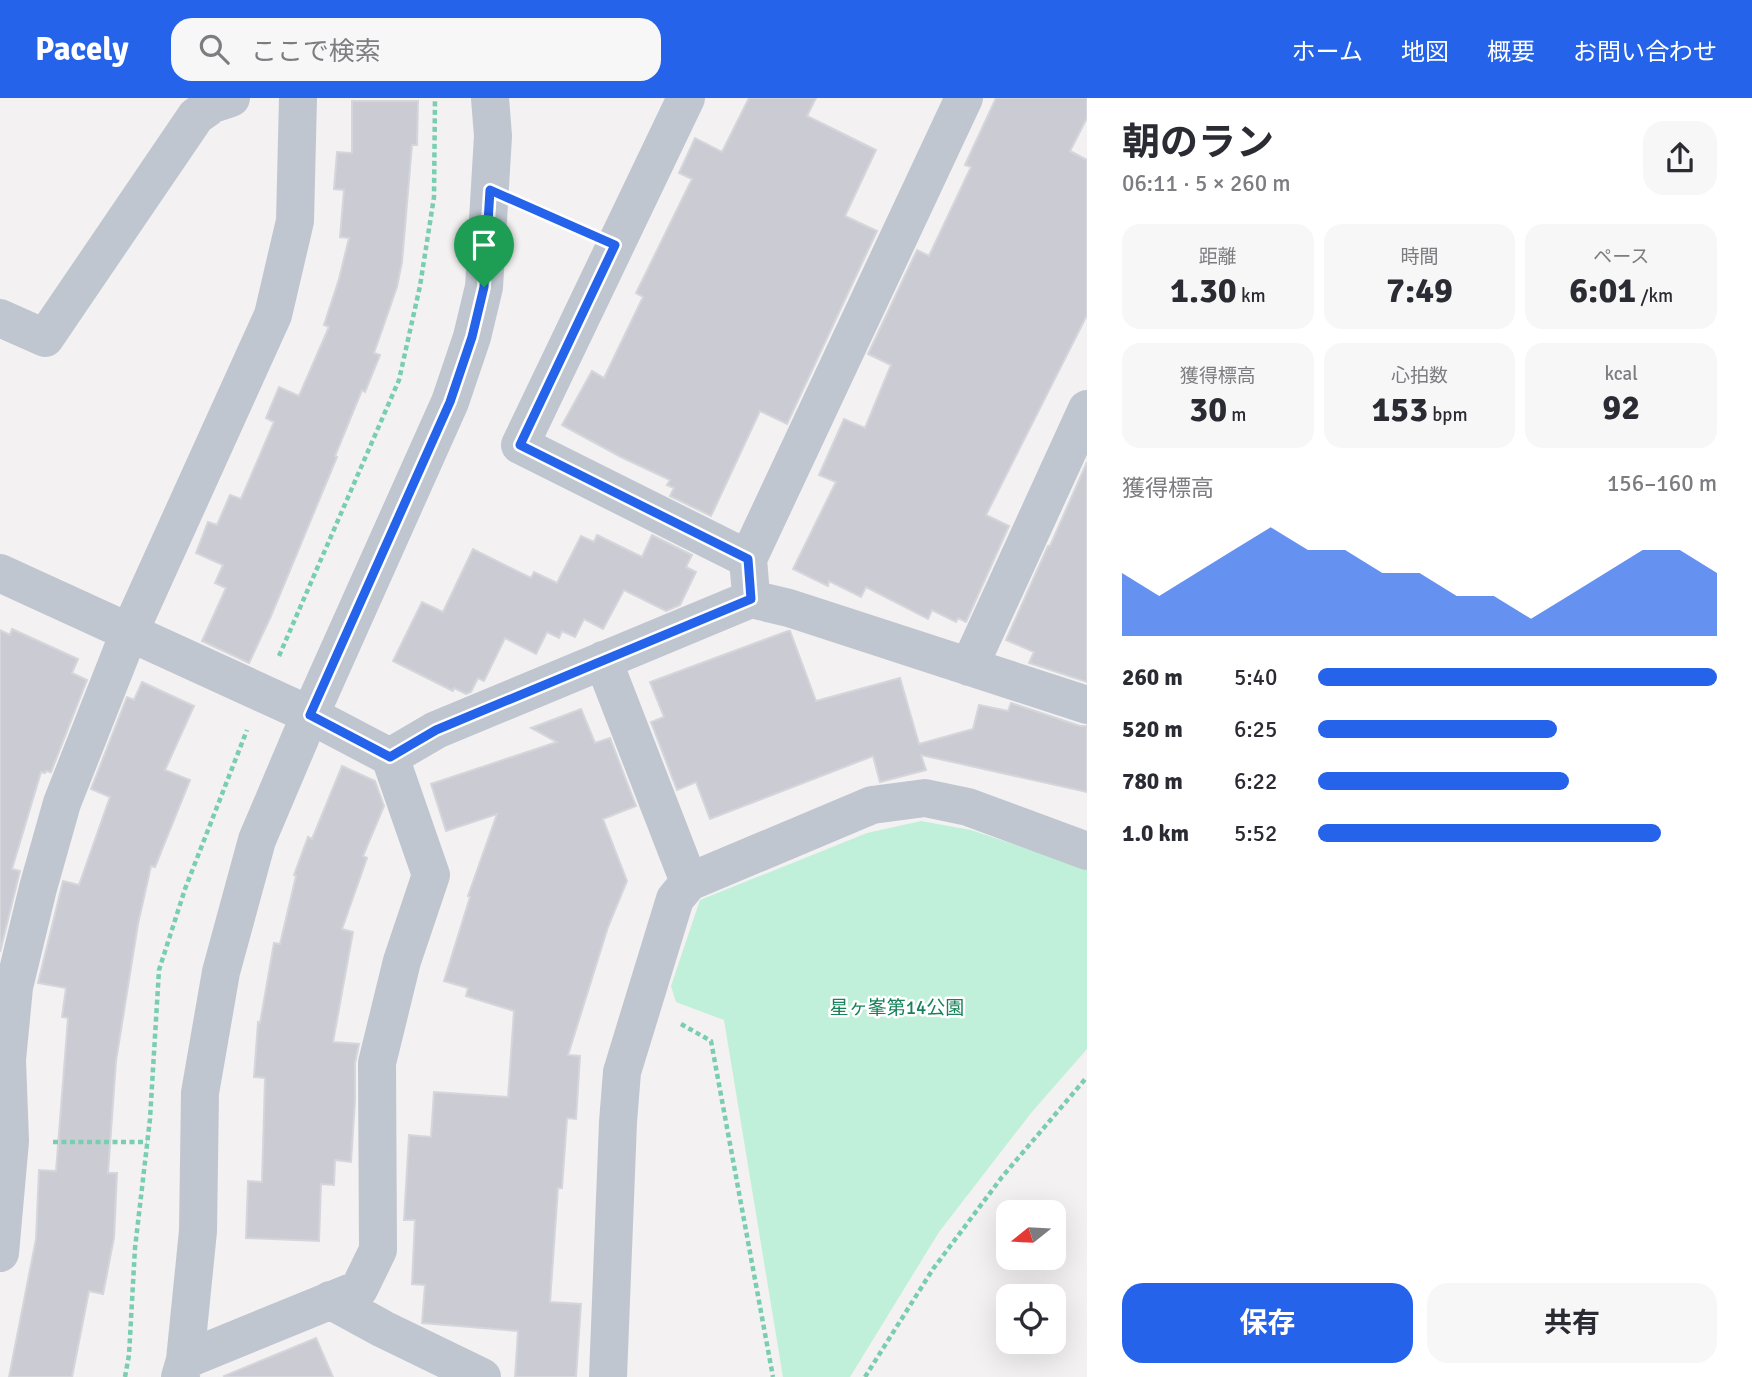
<!DOCTYPE html>
<html lang="ja">
<head>
<meta charset="utf-8">
<style>
  body { margin:0; font-family:Signika,"Noto Sans JP",sans-serif; background:#f7f7f7; color:#2b2b33; height:100vh; display:flex; flex-direction:column; font-size:26px; white-space:nowrap }
  * { box-sizing:border-box; margin:0 }
  p { font-size:23px; color:#7c7c81 }
  .icon { flex:none; width:38px; height:38px; fill:none; stroke:currentColor; stroke-width:2; stroke-linecap:round; stroke-linejoin:round }
  .map { position:relative; flex:1; overflow:hidden }
  .details { display:flex; flex-direction:column; background:#fff; width:665px }
  .details>* { flex:none }
  .needle { width:46px; rotate:252deg }
  .fabs { position:absolute; left:996px; top:1102px; display:grid; gap:14px }
  .fabs a { display:grid; place-items:center; width:70px; height:70px; border-radius:14px; background:#fff; box-shadow:0 7px 28px #0002; font-size:35px }
  .pin { position:absolute; display:grid; place-items:center; width:60px; height:60px; color:#fff; margin:-72px -30px; border-radius:50% 50% 50% 0; rotate:-45deg; box-shadow:0 0 7px #0007 }
  .pin .icon { rotate:45deg }
  .round { display:grid; place-items:center; flex:none; width:74px; height:74px; border-radius:21px; background:#f7f7f7 }
  .summary { display:flex; align-items:center; justify-content:space-between; height:119px; padding:0 35px }
  h1 { font-size:38px; font-weight:700; line-height:52px }
  .metrics { display:grid; grid-template-columns:repeat(3,1fr); gap:10px; height:119px; padding:7px 35px }
  .metrics div { display:grid; align-content:center; border-radius:18px; background:#f7f7f7; text-align:center }
  .metrics b { font-size:35px; font-weight:700 }
  .metrics small { font-size:19px; font-weight:400 }
  .metrics p { font-size:19px }
  .chart { height:196px; padding:14px 35px }
  .chart p { display:flex; justify-content:space-between }
  .chart svg { width:100%; height:126px; margin-top:7px; fill:#2563eb; opacity:.7 }
  .action { display:flex; gap:14px; margin-top:auto; padding:14px 35px }
  .action a { flex:1; height:80px; border-radius:21px; background:#2563eb; color:#fff; font-size:28px; font-weight:700; line-height:80px; text-align:center }
  .action a+a { background:#f7f7f7; color:#2b2b33 }
  ul { padding:0 35px; list-style:none; font-size:23px }
  li { display:grid; grid-template-columns:112px 84px 1fr; align-items:center; height:52px }
  li i { height:18px; border-radius:9px; background:#2563eb }
  header { display:flex; align-items:center; gap:42px; box-sizing:border-box; height:98px; padding:0 35px; background:#2563eb; color:#fff }
  header strong { font-size:33px }
  nav { display:flex; gap:38px; margin-inline-start:auto; font-size:24px }
  .search { width:490px; height:63px; background:#f7f7f7; display:flex; align-items:center; gap:18px; box-sizing:border-box; padding:0 24px; border-radius:21px; color:#7c7c81; font-size:26px }
  main { display:flex; flex:1; min-height:0 }
  .map>svg:first-child { display:block }
  .green { fill:#c0f0d9 }
  .building { fill:#cbccd3; stroke:#d5d6dc; stroke-width:2 }
  .lines { fill:none; stroke-linecap:round; stroke-linejoin:round }
  .path { stroke:#78ceaf; stroke-width:4.5; stroke-dasharray:5 3.5; stroke-linecap:butt }
  .minor { stroke:#bfc6d0; stroke-width:38 }
  .route-casing { stroke:#fff; stroke-width:14 }
  .route { stroke:#2563eb; stroke-width:9 }
  .labels { text-anchor:middle; stroke-width:5; stroke-linejoin:round; paint-order:stroke }
  .park-label { font-size:19px; fill:#17825a; stroke:#fff }
</style>
</head>
<body>
<header>
<strong>Pacely</strong>
<div class="search"><svg class="icon" aria-label="search" viewBox="0 0 24 24"><circle cx="10" cy="10" r="6"/><path d="M15 15l6 6"/></svg>ここで検索</div>
<nav><a>ホーム</a><a>地図</a><a>概要</a><a>お問い合わせ</a></nav>
</header>
<main>
<div class="map">
<svg width="1087" height="1279" viewBox="0 0 1087 1279">
  <rect width="100%" height="100%" fill="#f3f1f1"/>
  <path class="green" d="M921,723l50,9 116,39v180l-56,64 -92,119 -89,145h-67l-59,-357 -48,-18 -5,-16 29,-86 167,-67z"/>
  <path class="building" d="M749,0h67l-9,18 69,34 -31,66 32,15 -90,193 -27,-13 -49,105 -41,-20 4,-8 -7,-3 3,-5 -49,-23 -59,-32 30,-54 12,7 39,-81 -7,-4 56,-114 -13,-6 16,-35 27,14z
    M996,0h91v20l-17,33 17,9v155l-101,200 23,11 -43,96 -8,-4 -2,4 -24,-12 -4,9 -62,-32 -5,10 -32,-16 -1,5 -35,-17 43,-87 -17,-7 25,-56 21,9 26,-63 -23,-11 49,-104 12,6 42,-89 -6,-2z
    M352,3h66l-1,44h-5l-10,117 -5,25 -23,66 6,2 -15,37 -3,-2 -27,66 2,1 -66,159 -22,47 -47,-22 24,-53 -11,-5 8,-18 -27,-12 12,-31 9,3 13,-30 11,4 33,-77 -8,-4 13,-31 20,9 30,-69 -5,-2 15,-46 10,-41 -9,-1 4,-47 -10,-1 3,-37 15,1z
    M1087,364v220l-58,-19 5,-11 -28,-12 42,-94h2z
    M597,437l45,22 10,-22 40,20 -6,12 10,5 -16,33 -14,6 -42,-21 -21,39 -19,-10 -9,18 -13,-6 -3,7 -12,-6 -11,22 -31,-16 -21,43 -6,-3 -7,14 -5,2 -12,-6 -1,3 -60,-30 29,-59 21,10 30,-63 58,29 3,-6 23,11 24,-47 13,6z
    M12,531l66,30 -6,14 15,7 -36,92 -5,-1 -1,2 -4,-1 -29,97 8,2 -20,81v-322l10,5z
    M788,533h2l26,70 84,-23 19,66 54,-15 6,-24 29,6 3,-8 69,23h7v66l-166,-37 5,15 -46,12 -7,-26 -163,63 -14,-37 -19,8 -26,-68 13,-5 -14,-35z
    M142,584l52,24 -29,64 25,10 -35,87 -4,-1 -13,58 -22,137 -8,112h9l-3,65 -11,56 -14,-3 -17,86h-63l27,-138 3,-69 17,1 12,-153 -6,-1 4,-29 -28,-5 25,-102 16,4 31,-88 -19,-8 36,-92 7,3z
    M581,611l14,34 15,-5 26,68 -33,13 24,62 -19,46 -40,128 12,1 -4,63 -9,-1 -5,70h-4l-8,114 31,2 -5,73h-61l3,-46 -96,-8 3,-38 -13,-1 3,-64h-11l5,-85 22,2 3,-45 74,5 6,-86 -48,-15 2,-8 -24,-7 26,-84 -2,-1 29,-82 -51,17 -15,-47 126,-42 -26,-14z
    M342,668l33,15 9,25 -21,50 4,2 -25,71 11,3 -20,110 26,2 -4,19v37l-4,62 -16,-2 -1,25 -13,-1 -2,57 -73,-3 2,-57 14,1 3,-104 -11,-1 4,-55 2,1 14,-80 6,1 16,-68 -2,-1 14,-38 4,2z
    M316,1240l17,39h-108l-1,-1z"/>
  <g class="lines">
    <path class="path" d="M529,109l50,22
      M279,558l120,-276 21,-94 14,-89 1,-99
      M681,926l30,17 62,336
      M53,1044h94
      M125,1279l4,-22 6,-107 15,-129 9,-149 26,-81 62,-159
      M865,1279l68,-108 69,-92 85,-100"/>
    <path class="minor" d="M686,0l-166,347 228,114
      M0,220l45,20 151,-222 17,-12 18,-6
      M0,475l310,142 80,42 41,118 -29,86 -25,102 1,187 -19,39 -174,71
      M750,485l-2,-24 216,-461
      M603,562l86,222
      M969,569l118,-258
      M390,659l46,-27 315,-131 38,9 298,97
      M0,1155l10,-112 -3,-81 7,-73 24,-99 24,-85 67,-170 144,-318 22,-94 3,-123
      M330,1202l53,29 99,48
      M180,1279l5,-17 13,-129 2,-138 21,-121 36,-132 53,-125 140,-313 22,-65 12,-50 9,-151 -3,-38
      M608,1279l10,-255 4,-50 53,-173 14,-17 183,-77 53,-7 43,9 119,44"/>
  </g>
  <g class="lines">
    <defs>
      <path id="route" d="M490,92l125,55 -95,200 228,114 3,40 -315,131 -46,27 -80,-42 140,-313 22,-65 12,-50z"/>
    </defs>
    <use href="#route" class="route-casing"/>
    <use href="#route" class="route"/>
  </g>
  <g class="labels">
    <g class="park-label">
      <text x="897" y="916">星ヶ峯第14公園</text>
    </g>
  </g>
</svg>
<div class="fabs">
<a><svg class="needle" viewBox="-14 -14 28 28"><path d="M0-13l5 13h-10z" fill="#e53935"/><path d="M0 13l5-13h-10z" fill="#7c7c81"/></svg></a>
<a><svg class="icon" aria-label="locate" viewBox="0 0 24 24"><circle cx="12" cy="12" r="6"/><path d="M12 2v4M12 18v4M2 12h4M18 12h4"/></svg></a>
</div>
<div class="pin" style="left:484px;top:189px;background:#1e9e55"><svg class="icon" aria-label="arrive" viewBox="0 0 24 24"><path d="M6 21V4h12l-3 4 3 4H6"/></svg></div>
</div>
<section class="details">
<div class="summary"><div><h1>朝のラン</h1><p>06:11 · 5 × 260 m</p></div><a class="round"><svg class="icon" aria-label="share" viewBox="0 0 24 24"><path d="M12 15V3M7 8l5-5 5 5M5 13v7h14v-7"/></svg></a></div>
<div class="metrics">
<div><p>距離</p><b>1.30<small> km</small></b></div>
<div><p>時間</p><b>7:49</b></div>
<div><p>ペース</p><b>6:01<small> /km</small></b></div>
</div>
<div class="metrics">
<div><p>獲得標高</p><b>30<small> m</small></b></div>
<div><p>心拍数</p><b>153<small> bpm</small></b></div>
<div><p>kcal</p><b>92</b></div>
</div>
<div class="chart"><p><span>獲得標高</span>156–160 m</p>
<svg viewBox="0 0 160 44" preserveAspectRatio="none"><path d="M0 44V22L10 30L20 22L30 14L40 6L50 14L60 14L70 22L80 22L90 30L100 30L110 38L120 30L130 22L140 14L150 14L160 22V44z"/></svg>
</div>
<ul>
<li><b>260 m</b>5:40<i style="width:100%"></i></li>
<li><b>520 m</b>6:25<i style="width:60%"></i></li>
<li><b>780 m</b>6:22<i style="width:63%"></i></li>
<li><b>1.0 km</b>5:52<i style="width:86%"></i></li>
</ul>
<div class="action"><a>保存</a><a>共有</a></div>
</section>
</main>
</body>
</html>
